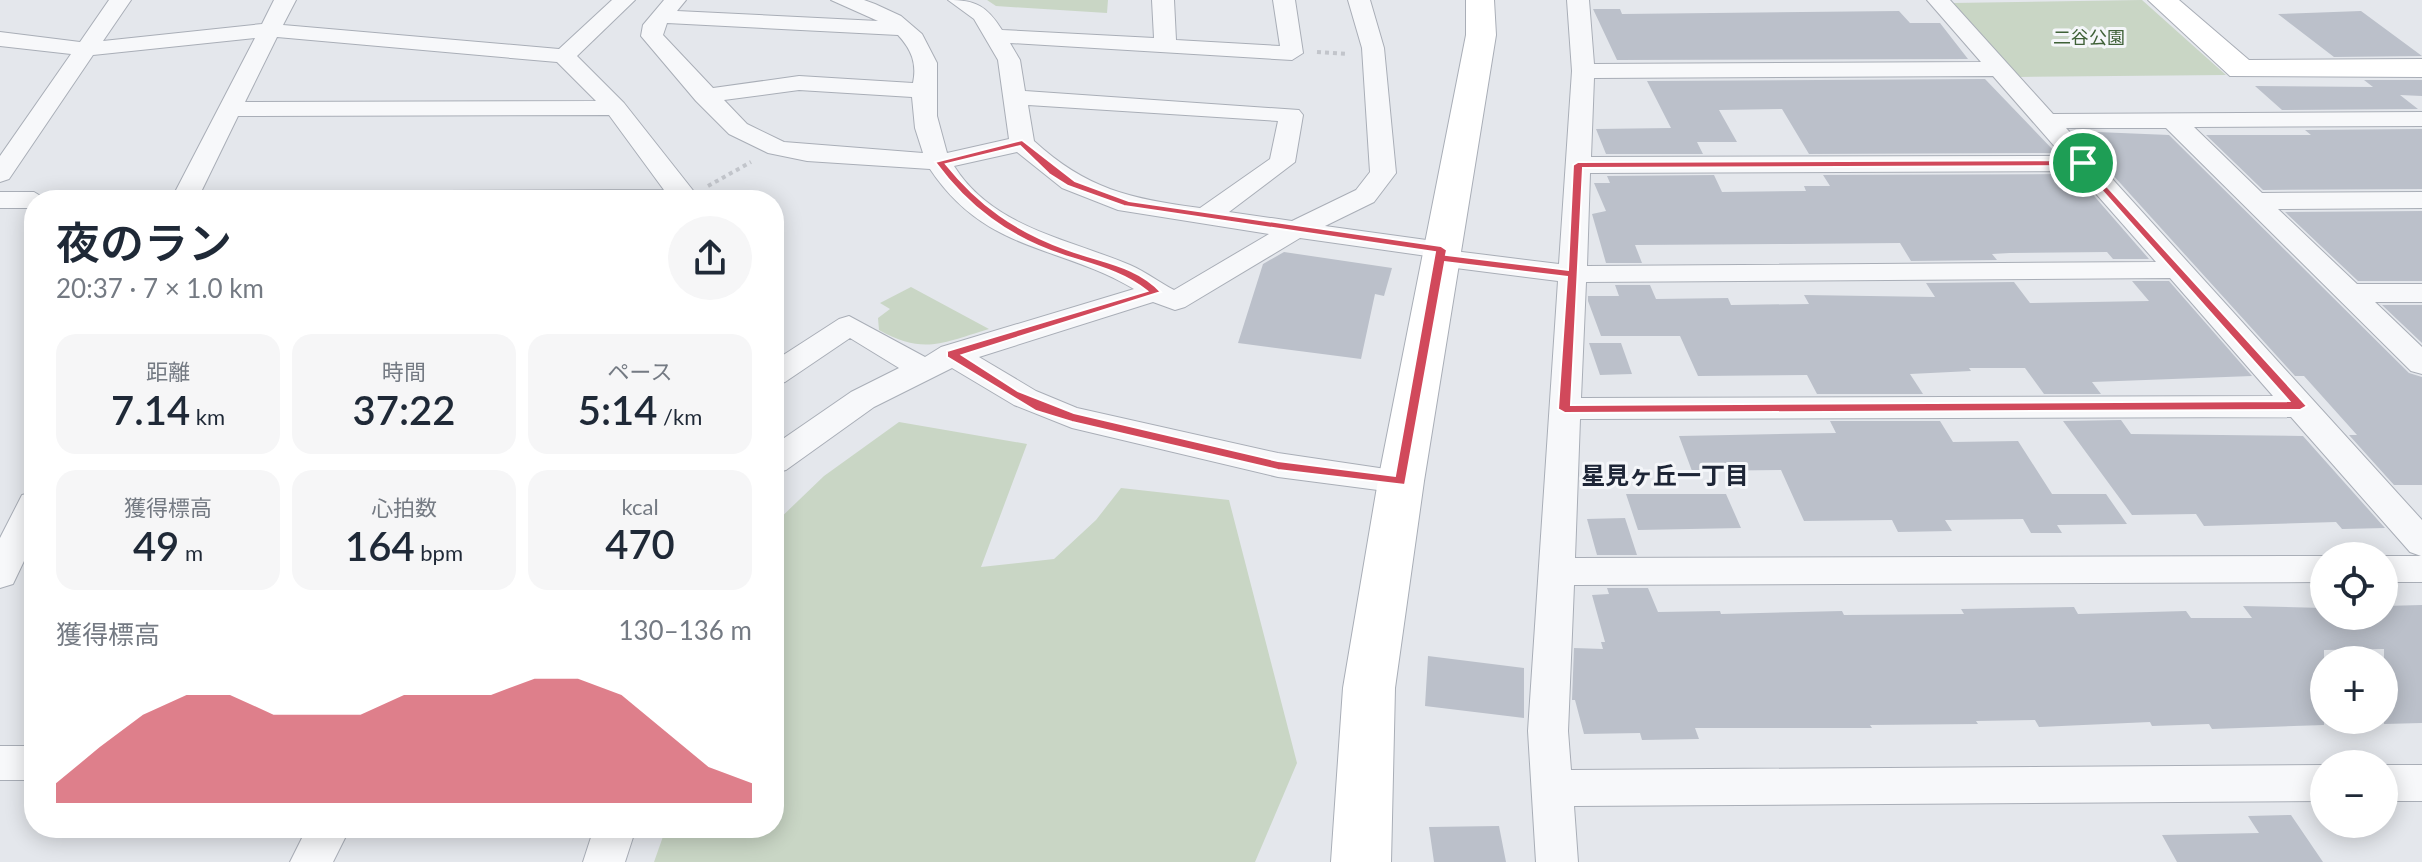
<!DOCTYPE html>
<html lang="ja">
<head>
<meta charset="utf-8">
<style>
  body { margin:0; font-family:Lato,"Noto Sans JP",sans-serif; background:#f6f6f7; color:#1f2937; height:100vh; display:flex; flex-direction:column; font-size:30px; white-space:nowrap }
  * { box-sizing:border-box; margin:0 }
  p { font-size:26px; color:#747a83 }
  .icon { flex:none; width:44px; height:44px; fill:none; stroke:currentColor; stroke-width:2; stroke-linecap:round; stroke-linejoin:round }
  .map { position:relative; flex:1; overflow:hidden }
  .sheet { position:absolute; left:24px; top:190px; width:760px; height:648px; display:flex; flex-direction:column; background:#fff; border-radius:32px; box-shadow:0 4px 20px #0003 }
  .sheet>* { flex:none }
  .controls { position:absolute; left:2310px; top:542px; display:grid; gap:16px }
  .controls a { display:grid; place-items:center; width:88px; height:88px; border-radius:50%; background:#fff; box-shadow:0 4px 20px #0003; font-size:40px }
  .pin { position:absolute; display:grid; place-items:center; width:68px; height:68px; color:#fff; margin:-34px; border:4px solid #fff; border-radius:50%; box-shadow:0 2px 8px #0007 }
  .round { display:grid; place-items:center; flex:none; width:84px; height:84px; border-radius:42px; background:#f6f6f7 }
  .summary { display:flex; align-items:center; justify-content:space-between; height:136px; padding:0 32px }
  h1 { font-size:44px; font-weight:600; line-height:60px }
  .stats { display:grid; grid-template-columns:repeat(3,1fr); gap:12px; height:136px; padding:8px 32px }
  .stats div { display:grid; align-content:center; border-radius:20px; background:#f6f6f7; text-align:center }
  .stats b { font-size:40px; font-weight:600 }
  .stats small { font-size:22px; font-weight:400 }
  .stats p { font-size:22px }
  .chart { height:224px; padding:16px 32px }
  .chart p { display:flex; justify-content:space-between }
  .chart svg { width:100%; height:144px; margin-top:8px; fill:#d1495b; opacity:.7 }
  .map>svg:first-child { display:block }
  .green { fill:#c9d6c5 }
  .building { fill:#bbc0ca }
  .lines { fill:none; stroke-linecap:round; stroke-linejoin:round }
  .street-casing { stroke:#a9aeb7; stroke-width:2 }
  .secondary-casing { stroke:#a9aeb7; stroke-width:2 }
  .path { stroke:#c2c5cb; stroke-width:4; stroke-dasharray:4 4; stroke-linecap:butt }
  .street { fill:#f7f8fa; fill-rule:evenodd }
  .secondary { fill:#fff; fill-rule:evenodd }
  .route { fill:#d1495b; stroke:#fff; stroke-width:2; fill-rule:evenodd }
  .labels { text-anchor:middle; stroke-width:6; stroke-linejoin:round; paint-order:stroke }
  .far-park-label { font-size:18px; fill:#3f6138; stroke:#f4f6f9 }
  .neighbourhood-label { font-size:24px; font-weight:bold; fill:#1d2536; stroke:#f4f6f9 }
</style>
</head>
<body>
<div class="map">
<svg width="2422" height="862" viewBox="0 0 2422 862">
  <rect width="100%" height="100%" fill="#e4e7ec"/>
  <path class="green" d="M987,0h121l-1,13 -111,-7z
    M2142,0l84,75 -208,2 -66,-74z
    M911,287l78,42c-47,14 -65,26 -110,1l-1,-12 12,-9 -10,-6z
    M899,422l128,22 -46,123 73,-8 42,-39 25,-32 108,12 68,263 -42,99h-601l12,-34h108v-304l50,-48z"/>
  <path class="building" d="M1593,9h27l2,5 277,-3 11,12h30l28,36 -351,1z
    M2361,11l61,45 -88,1 -56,-43z
    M1985,79l71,74 -247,1 -27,-45 -63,1 18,32h-40l6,12h-97l-10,-25 75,-1 -24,-47z
    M2364,80h58v16l-22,-1 18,14 -136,1 -27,-24 118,1z
    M2422,129v60l-159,1 -57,-55h105l-6,-5z
    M2073,131l96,4 240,238 13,4v108h-28l-45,-50h8l-53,-59h-9z
    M2075,174l74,85h-36l-6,-7 -97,1 -18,1 5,6 -86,1 -11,-18 -110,1 -155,1 7,18h-36l-14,-49 14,-3 -12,-28h16l-3,-7 107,-1 8,17 84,-1 -2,-5h26l-7,-11z
    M2422,211v70h-64l-73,-69z
    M1284,252l108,16 -8,28 -9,-2 -14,65 -123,-16 25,-79z
    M2132,281h37l83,95 -160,6 9,12h-57l-19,-26h-56l2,3 -61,3 13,20h-106l-10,-19 -109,1 -18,-40h-79l-13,-35v-5h31l-4,-11h35l6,14 72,-1 3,7 78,-1 -5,-9 131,2 -9,-14 88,-1 16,21 119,-2z
    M2382,305h40v38z
    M1589,343h32l11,31 -32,1z
    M2121,420l10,14 172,2 82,92 -43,1 -6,-7 -132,4 -8,-12 -64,1 -69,-94z
    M1830,421h110l13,21 65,-1 34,53h54l21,30 -70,1 5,8h-31l-8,-14 -78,1 7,11 -54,1 -6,-12 -88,1 -23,-51 -89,1 -13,-35 157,-3z
    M1626,494h100l15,34 -103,2z
    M1625,518l12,37h-40l-10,-36z
    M1607,588h41l10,24 62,-1 1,3 121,-3 2,4 120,-1 -3,-5 113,-2 4,7 108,-3 5,7h61l-9,-12 81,2v8h60v-10l38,-1v118l-38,1v-75l-60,1v75l-112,4 -3,-5 -57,2 -2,-4 -111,5 -4,-7 -59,1 2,3 -108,1 2,3h-177l4,11 -57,1 -2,-7 -56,1 -9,-34h-3l2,-52 29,1 -2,-7h4l-13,-47 17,-1z
    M1428,656l96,12v50l-99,-12z
    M2291,815l32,47h-146l-15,-27 97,-2 -11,-17z
    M1499,826l7,36h-72l-5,-35z"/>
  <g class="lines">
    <defs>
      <path id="street" d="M109,0h22l-28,41 159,-17 12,-24h22l-13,25 276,24 53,-49h23l-58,56 47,47 75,95 -647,2 13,-8h110l80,-154 -162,17 -84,124 -9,3v-26l71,-102 -71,-8v-14l80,10zM277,37l280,25 39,39 -351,1zM609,115l55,75 -463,2 37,-76z
        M664,0h22l-9,11 201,10 -47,-21h33l11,4 26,12 21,18 15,29v53l10,37 62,-14 -11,-79 -24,-41 -26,-19c28,0 39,6 54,30l152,8 -2,-38h22l2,40 104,6 -7,-46h22l8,53 -11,7 -282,-17 10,17 5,31 274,19 4,5 -8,47 -66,50 63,9 64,-31 14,-18 -8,-124 -14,-48h22l14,48 12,125 -22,29 -49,24 116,16 10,2 3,7 105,13 13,-193 -5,-71h22l5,64 387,-2 -54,-62h23l103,114 369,-2v14l-228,1 68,66 160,-1v16l-144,1 79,75h65v18h-47l47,45v27l-11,-3 -245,-243h-100l356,392v62h-38l-1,-26h38l-11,-4 -119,-135 -711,2 -5,139 749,-2h1l-1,26 -750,3 -6,146 3,39 753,-5v36l-750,5 4,56h-42l-8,-131 30,-450 -118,-15 -10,-2 -3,-8 -127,-18 -115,69 -10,3 -22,-8 -174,55 57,34 41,17 201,45 135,20 5,8 -5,8 -12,4 -123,-16 -206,-49 -58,-23 -62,-37 -78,39 -88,63 -12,3v-28l77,-53 48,-24 -49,-30 -65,44 -11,3v-24l65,-42 10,-3 76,41 16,-10 193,-58c-76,-45 -148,-36 -204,-120l-123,-8 -39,-8 -39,-19 -33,-33 -55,-65 2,-11zM667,23l231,12c14,15 19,29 15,48l-114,-7 -86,12 -50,-53zM1993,76l70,80 -472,1 3,-79zM799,90l113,7 3,31 8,25 -139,-11 -37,-18 -23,-24zM1028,105l250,16 -8,38 -70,49c-69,-9 -114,-19 -166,-67zM1017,152l45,36 56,22 151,24 -95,56c-15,-8 -28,-18 -44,-25 -61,-26 -137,-37 -176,-99zM2076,171l80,91 -569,4 3,-93zM2170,278l103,118 -692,2 5,-116z
        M0,192h34l13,8h-13v8h-34z
        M34,492v48l-21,44 -13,4v-50l22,-43z
        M0,746h34v34h-34z
        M2384,765h38v36h-38z
        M307,828h43l-17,34h-43z
        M594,828h42l-11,34h-42z"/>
      <path id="secondary" d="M1466,0h28l2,35 -72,446 -29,207 -4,174h-60l12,-174 35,-207 88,-446z
        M2148,0h31l70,60 173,-1v18l-192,-1z"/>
    </defs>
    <use href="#street" class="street-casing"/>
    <use href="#secondary" class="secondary-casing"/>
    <path class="path" d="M1317,52l30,2
      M708,186l43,-24"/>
    <use href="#street" class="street"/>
    <use href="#secondary" class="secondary"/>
  </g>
  <path class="route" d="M1022,140l53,41 54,20 312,45 6,4 -1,5 122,15 5,-105 5,-3 505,-2 224,246 -7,4 -735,3 -7,-4 9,-132 -122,-15 -40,223 -127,-15 -206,-48 -36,-11 -89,-54v-6l200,-60c-25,-20 -55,-26 -85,-36 -54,-18 -94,-48 -127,-93zM1020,146l29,28 19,12 56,20 311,46 -40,224 -117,-15 -204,-48 -56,-22 -56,-36 199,-63c-25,-27 -61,-30 -95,-43 -50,-18 -87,-44 -120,-85zM2080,166l209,235 -718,4 12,-237z"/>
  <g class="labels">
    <g class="far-park-label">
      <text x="2089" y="44">二谷公園</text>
    </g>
    <g class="neighbourhood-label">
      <text x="1665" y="484">星見ヶ丘一丁目</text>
    </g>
  </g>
</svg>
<div class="controls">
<a><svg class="icon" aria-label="locate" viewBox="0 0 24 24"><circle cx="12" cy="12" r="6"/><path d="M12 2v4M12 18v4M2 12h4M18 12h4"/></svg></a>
<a>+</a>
<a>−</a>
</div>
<div class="pin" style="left:2083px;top:163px;background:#1e9e55"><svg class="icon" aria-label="arrive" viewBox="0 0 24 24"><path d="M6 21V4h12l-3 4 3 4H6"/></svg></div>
<section class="sheet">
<div class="summary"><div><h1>夜のラン</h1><p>20:37 · 7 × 1.0 km</p></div><a class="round"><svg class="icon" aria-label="share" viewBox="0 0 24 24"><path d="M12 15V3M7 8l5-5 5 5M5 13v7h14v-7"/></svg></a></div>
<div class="stats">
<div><p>距離</p><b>7.14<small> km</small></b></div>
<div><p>時間</p><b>37:22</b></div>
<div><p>ペース</p><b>5:14<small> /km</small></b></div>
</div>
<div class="stats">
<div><p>獲得標高</p><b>49<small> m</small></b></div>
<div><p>心拍数</p><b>164<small> bpm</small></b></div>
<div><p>kcal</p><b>470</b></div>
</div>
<div class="chart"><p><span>獲得標高</span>130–136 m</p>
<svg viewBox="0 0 160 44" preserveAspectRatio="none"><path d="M0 44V38L10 27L20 17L30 11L40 11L50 17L60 17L70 17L80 11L90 11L100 11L110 6L120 6L130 11L140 22L150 33L160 38V44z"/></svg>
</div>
</section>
</div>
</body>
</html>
